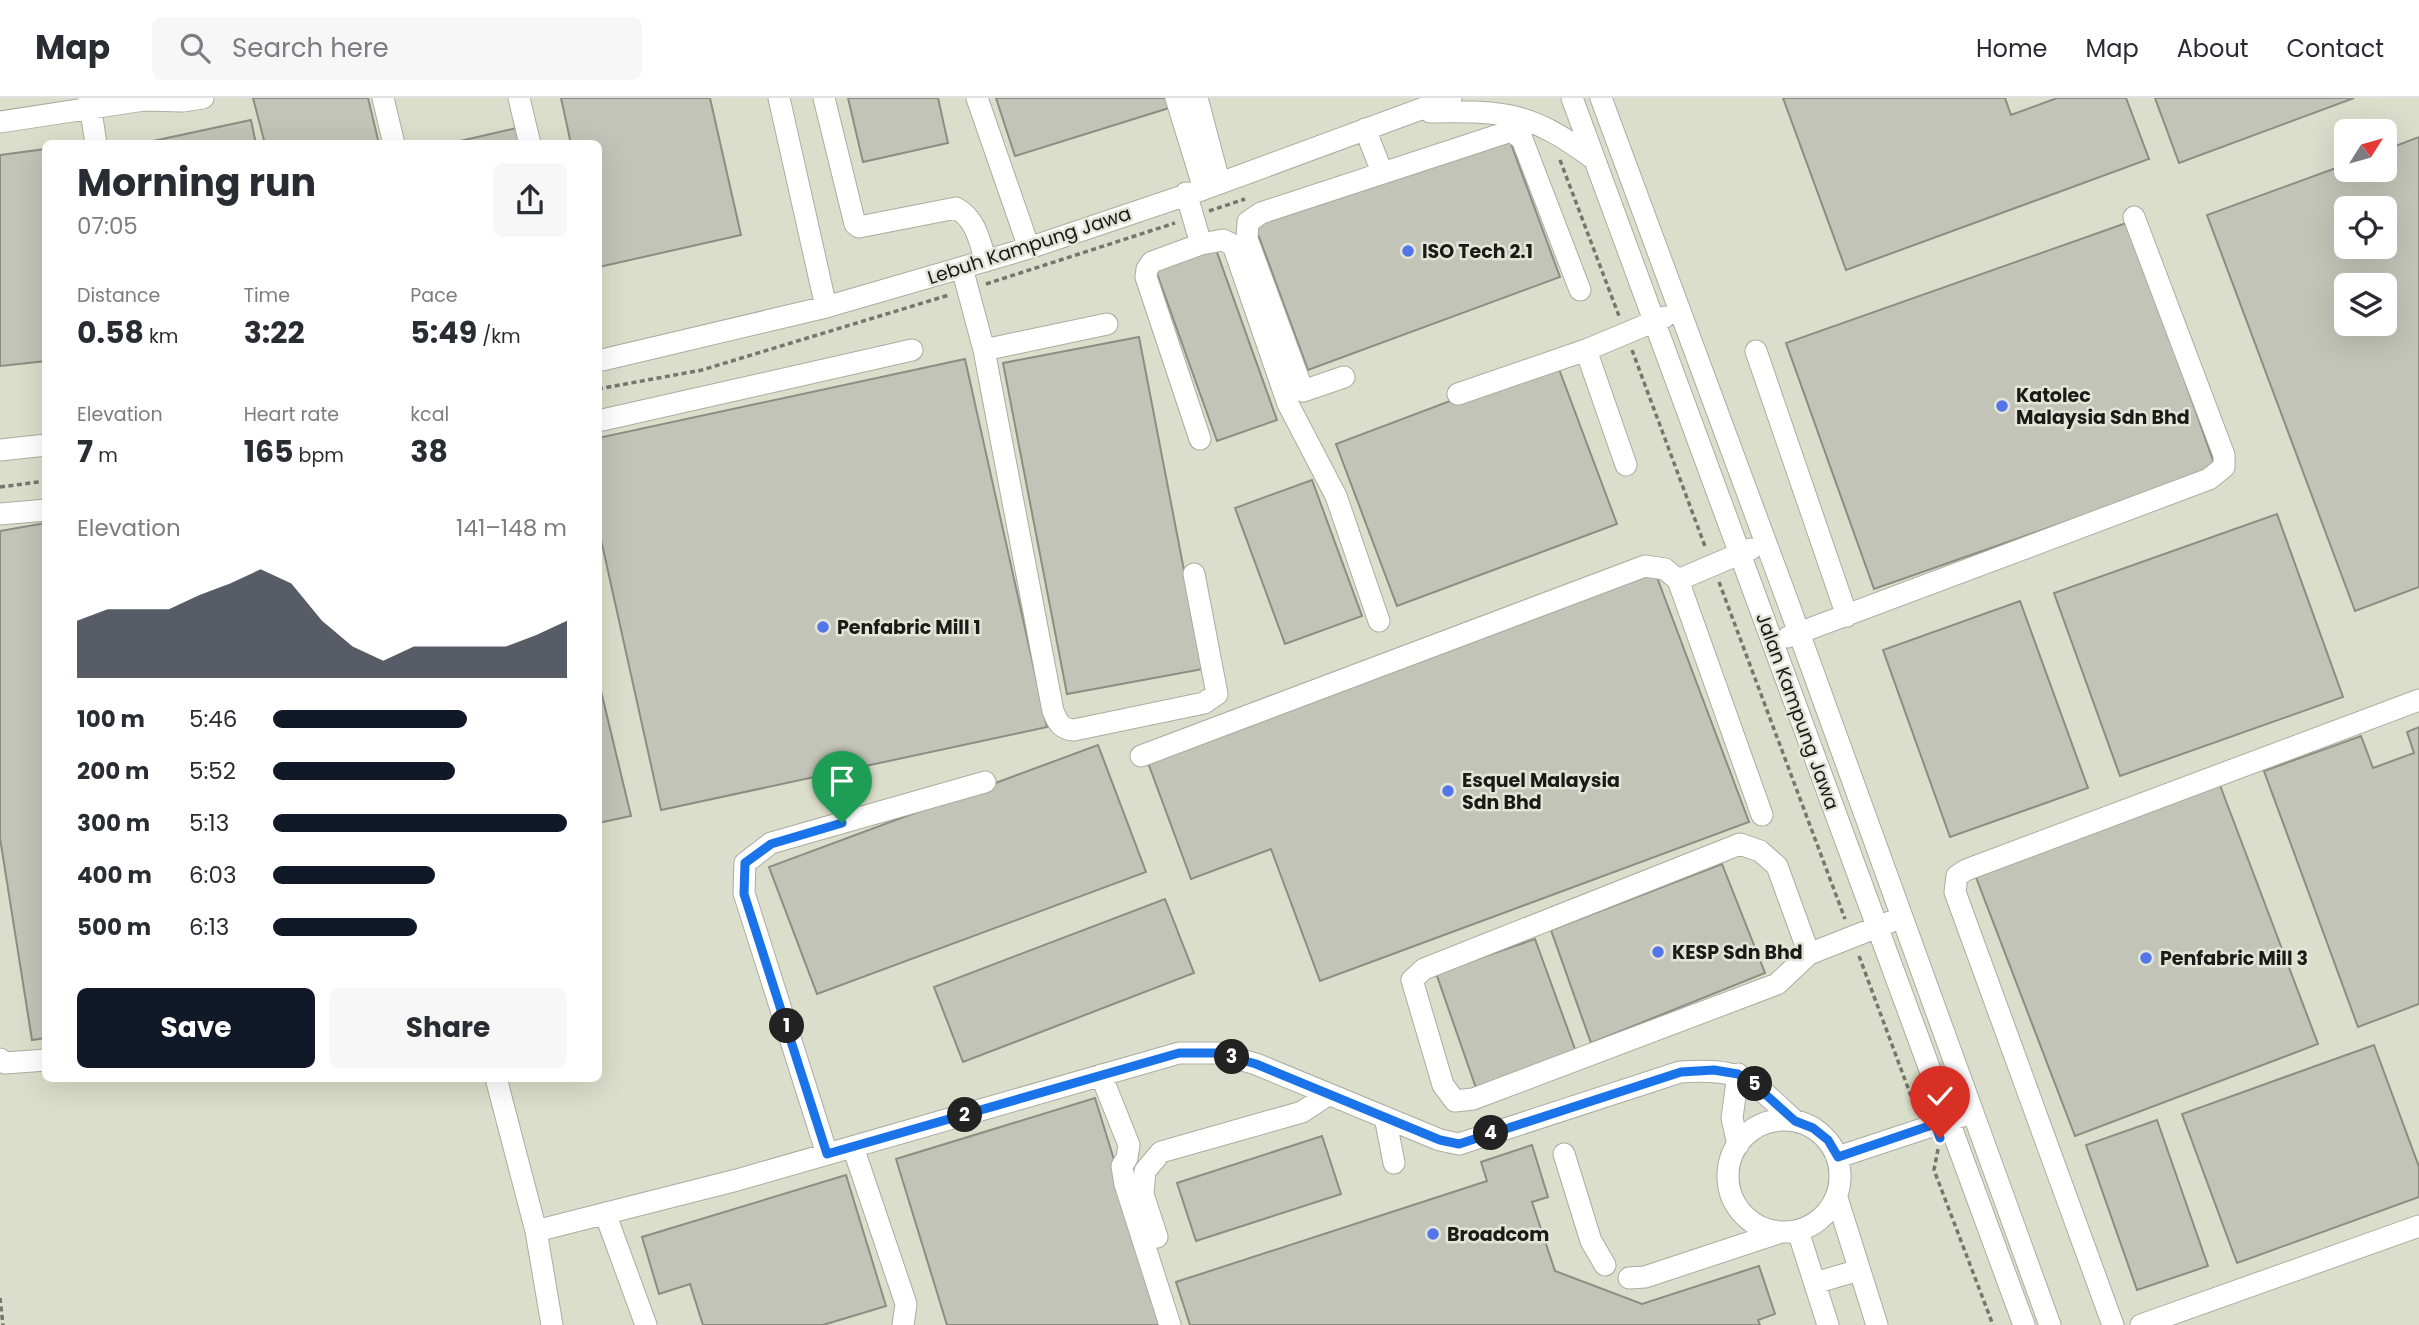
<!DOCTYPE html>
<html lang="en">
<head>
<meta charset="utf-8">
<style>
  body { margin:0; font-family:Poppins,sans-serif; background:#f7f7f7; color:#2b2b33; height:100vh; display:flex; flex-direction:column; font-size:26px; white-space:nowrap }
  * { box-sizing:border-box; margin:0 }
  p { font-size:23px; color:#7c7c81 }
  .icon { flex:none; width:38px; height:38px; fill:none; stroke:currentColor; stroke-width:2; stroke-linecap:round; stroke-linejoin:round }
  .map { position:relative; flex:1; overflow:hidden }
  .sheet { position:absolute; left:42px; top:42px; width:560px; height:942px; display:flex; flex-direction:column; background:#fff; border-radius:10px; box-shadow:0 7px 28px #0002 }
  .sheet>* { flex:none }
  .needle { width:46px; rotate:53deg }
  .fabs { position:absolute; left:2334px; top:21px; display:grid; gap:14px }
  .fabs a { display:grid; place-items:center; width:63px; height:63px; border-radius:10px; background:#fff; box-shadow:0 7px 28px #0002; font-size:35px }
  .pin { position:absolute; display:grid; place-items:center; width:60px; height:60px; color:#fff; margin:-72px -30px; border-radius:50% 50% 50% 0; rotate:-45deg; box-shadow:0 0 7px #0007 }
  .pin .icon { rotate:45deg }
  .km { position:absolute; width:35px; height:35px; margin:-18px; border-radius:50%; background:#222; color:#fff; font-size:19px; line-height:35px; text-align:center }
  .round { display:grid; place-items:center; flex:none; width:74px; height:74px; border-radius:10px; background:#f7f7f7 }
  .head { display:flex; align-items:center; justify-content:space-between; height:119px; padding:0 35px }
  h1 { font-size:38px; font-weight:700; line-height:52px }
  .stats { display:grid; grid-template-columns:repeat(3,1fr); gap:10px; height:119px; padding:7px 35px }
  .stats div { display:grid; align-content:center }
  .stats b { font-size:30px; font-weight:700 }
  .stats small { font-size:19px; font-weight:400 }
  .stats p { font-size:19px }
  .chart { height:196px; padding:14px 35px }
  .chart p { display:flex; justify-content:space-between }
  .chart svg { width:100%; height:126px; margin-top:7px; fill:#111827; opacity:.7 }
  .action { display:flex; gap:14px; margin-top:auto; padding:14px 35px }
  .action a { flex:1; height:80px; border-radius:10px; background:#111827; color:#fff; font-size:28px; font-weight:700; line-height:80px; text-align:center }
  .action a+a { background:#f7f7f7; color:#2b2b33 }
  ul { padding:0 35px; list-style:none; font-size:23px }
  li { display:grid; grid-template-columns:112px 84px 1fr; align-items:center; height:52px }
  li i { height:18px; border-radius:9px; background:#111827 }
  header { display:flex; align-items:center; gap:42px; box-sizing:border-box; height:98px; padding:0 35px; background:#fff; border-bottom:2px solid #e1e1e2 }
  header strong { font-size:33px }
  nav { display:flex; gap:38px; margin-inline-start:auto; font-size:24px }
  .search { width:490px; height:63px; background:#f7f7f7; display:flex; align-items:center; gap:18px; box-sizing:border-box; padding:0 24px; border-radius:10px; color:#7c7c81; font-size:26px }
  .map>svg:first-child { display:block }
  .built { fill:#dbdeca; fill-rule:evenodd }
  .building { fill:#c2c4b8; stroke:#8c8e83; stroke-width:2; fill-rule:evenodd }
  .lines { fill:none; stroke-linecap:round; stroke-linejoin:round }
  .minor-casing { stroke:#abaca1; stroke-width:23 }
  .path { stroke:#75766e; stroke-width:3.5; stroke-dasharray:5 3.5; stroke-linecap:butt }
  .minor { stroke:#fff; stroke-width:21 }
  .route-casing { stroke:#fff; stroke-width:14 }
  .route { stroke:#1a73e8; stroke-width:9 }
  .poi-dot { fill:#5375ea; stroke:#e3e5d9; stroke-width:2.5 }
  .labels { text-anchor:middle; stroke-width:5; stroke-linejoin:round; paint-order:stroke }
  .street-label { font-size:19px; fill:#1a1b16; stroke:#e3e5d9 }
  .poi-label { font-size:19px; font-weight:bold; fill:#1a1b16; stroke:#e3e5d9; text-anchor:start }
</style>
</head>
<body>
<header>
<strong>Map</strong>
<div class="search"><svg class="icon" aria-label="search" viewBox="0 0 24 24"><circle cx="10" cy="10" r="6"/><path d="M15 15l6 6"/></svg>Search here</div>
<nav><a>Home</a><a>Map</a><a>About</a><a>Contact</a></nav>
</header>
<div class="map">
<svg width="2419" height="1227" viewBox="0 0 2419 1227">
  <rect width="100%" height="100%" fill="#e3e5d9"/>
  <path class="built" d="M0,0h2419v1227h-2419zM2347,33h38v39h-38zM46,46h552v934h-552zM2347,110h38v39h-38zM2347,187h38v39h-38z"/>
  <path class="building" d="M253,0h115l11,46h-114z
    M561,0h149l31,137 -142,32 -1,-123h-27z
    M848,0h90l10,45 -85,19z
    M996,0h170l3,10 -154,48z
    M1783,0h222l6,17 46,-17h69l23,61 -303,111z
    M2155,0h199l-175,65z
    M251,22l5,24h-117z
    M521,29l4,17h-78z
    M1507,35l53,144 -252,93 -53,-144z
    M2419,39v450l-64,24 -148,-396 140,-51v6h38v-20zM2347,110h38v39h-38zM2347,187h38v39h-38z
    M46,51v212l-46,5v-211z
    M2129,124l87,247 -342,120 -88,-246z
    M1214,146l63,176 -60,21 -63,-176z
    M1139,239l64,332 -136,25 -64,-331z
    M965,261l82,368 -386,83 -63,-284v-88z
    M1556,263l61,163 -220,82 -61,-162z
    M1312,382l50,136 -77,28 -50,-136z
    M2277,416l66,183 -223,79 -66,-183z
    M46,425v515l-14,2 -32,-202v-307z
    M1655,474l94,250 -429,159 -49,-132 -80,30 -44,-119z
    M2020,503l68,187 -138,49 -67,-187z
    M601,593l30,125 -33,7v-131z
    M2419,629v277l-61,23 -94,-256 97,-35 12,32 41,-15 -7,-21z
    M1098,647l48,127 -329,122 -48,-127z
    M2218,682l100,264 -243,92 -101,-264z
    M1722,766l43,109 -174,70 -40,-113z
    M1165,801l29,74 -231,89 -29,-75z
    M1535,841l41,113 -99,39 -41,-118z
    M2374,947l45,122v30l-182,66 -55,-149z
    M1095,1000l70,227h-218l-51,-166z
    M2157,1022l51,146 -71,24 -51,-145z
    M1322,1038l19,58 -145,47 -19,-58z
    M1532,1047l16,52 -16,5 23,69 87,33 117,-38 16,48 -17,6 2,5h-570l-14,-43 311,-101 -6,-19z
    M846,1077l40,131 -63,19h-120l-13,-41 -31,10 -17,-57z"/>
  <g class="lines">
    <defs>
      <path id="minor" d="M89,0l7,46
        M383,0l11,46
        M519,0l11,46
        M779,0l47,209
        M824,0l31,126 4,3 97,-19c20,11 23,32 30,53
        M977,0l52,150
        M1176,0l28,91
        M1197,0l22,83
        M1572,0l452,1227
        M1601,0l185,499 264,728
        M1430,14c77,-1 100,0 164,47
        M0,24l144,-22 39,1 20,-3
        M1365,31l17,43
        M1186,95l15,51 -49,18 -5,7 -1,8 54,162
        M1201,146l22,-4 10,5 55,159 48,92 43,125
        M962,170l22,82 69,361c5,12 8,18 21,19l130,-27 13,-9 -23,-120
        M984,252l123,-26
        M1586,252l40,115
        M1756,253l91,265
        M598,263l228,-54 203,-59 175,-59 247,-91
        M1344,279l-41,14 -56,-152 1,-17 13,-9 250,-82 11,8 58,151
        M1458,296l128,-44 79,-33
        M598,323l314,-71
        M0,352l46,-5
        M0,416l46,-4
        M1751,451l-73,31 84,235
        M1788,539l421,-158 15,-12v-12l-90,-238
        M1141,658l504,-190 20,3 13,11
        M1809,856l-32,-88 -17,-15 -20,-7 -316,125 -12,11 31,105 12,16 18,-2 304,-115 32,-30 81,-32
        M0,961l5,4 41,-3
        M1101,977l28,70 -2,13 -5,8 3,18 45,141
        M496,980l40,153 16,94
        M1385,1019l9,46
        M1728 1078a56 56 0 1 1 112 0a56 56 0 1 1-112 0Z
        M1738,1047l-6,-27 6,-44
        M853,1049l53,157 -3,21
        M827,1056l-83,-261 1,-30 26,-20 214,-61
        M1564,1056l27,87 14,24
        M1838,1059l124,-41
        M1837,1100l40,127
        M605,1115l41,112
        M536,1133l201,-51 442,-127h38l39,11 184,76 19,4 221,-72c65,-4 69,7 115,49
        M1798,1133l30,94
        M1157,1139l-14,-43 2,-23 16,-19 141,-40 27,-18
        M1629,1180l16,-1 136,-45
        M1815,1185l44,-13
        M2113,1227l-158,-433 2,-16 9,-6 453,-170
        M2141,1227l278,-99"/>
    </defs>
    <use href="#minor" class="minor-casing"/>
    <path class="path" d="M1560,62l59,156
      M1209,113l36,-12
      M986,186l189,-61
      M1632,252l74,199
      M598,291l104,-19 247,-75
      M0,389l46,-6
      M1719,484l126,337
      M1859,858l52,140 11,9
      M1938,1051l-4,21 59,155
      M0,1200l3,27"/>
    <use href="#minor" class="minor"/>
  </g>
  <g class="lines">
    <defs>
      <path id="route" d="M842,725l-71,21 -26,19 -1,31 83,260 352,-101h38l39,11 184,76 19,4 222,-72 33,-2 24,4 17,11 40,36 18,7 15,12 10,17 97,-33 5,14"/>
    </defs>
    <use href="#route" class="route-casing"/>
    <use href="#route" class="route"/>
  </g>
  <g class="poi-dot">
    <circle cx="1408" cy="153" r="7"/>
    <circle cx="2002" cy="308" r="7"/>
    <circle cx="823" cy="529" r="7"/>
    <circle cx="1448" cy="693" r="7"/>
    <circle cx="1658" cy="854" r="7"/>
    <circle cx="2146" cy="860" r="7"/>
    <circle cx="1433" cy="1136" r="7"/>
  </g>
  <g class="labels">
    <g class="street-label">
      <text transform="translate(1029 147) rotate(-18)" y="7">Lebuh Kampung Jawa</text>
      <text transform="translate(1798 613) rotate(70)" y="7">Jalan Kampung Jawa</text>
    </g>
    <g class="poi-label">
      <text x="1422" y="160">ISO Tech 2.1</text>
      <text x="2016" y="304">Katolec<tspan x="2016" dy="22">Malaysia Sdn Bhd</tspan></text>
      <text x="837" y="536">Penfabric Mill 1</text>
      <text x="1462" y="689">Esquel Malaysia<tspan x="1462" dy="22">Sdn Bhd</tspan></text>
      <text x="1672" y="861">KESP Sdn Bhd</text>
      <text x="2160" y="867">Penfabric Mill 3</text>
      <text x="1447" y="1143">Broadcom</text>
    </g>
  </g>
</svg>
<div class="fabs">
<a><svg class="needle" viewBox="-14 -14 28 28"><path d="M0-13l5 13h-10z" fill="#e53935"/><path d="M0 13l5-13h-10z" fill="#7c7c81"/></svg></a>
<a><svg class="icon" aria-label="locate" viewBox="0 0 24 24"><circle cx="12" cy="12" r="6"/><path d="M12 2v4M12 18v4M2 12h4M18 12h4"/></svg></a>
<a><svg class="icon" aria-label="layers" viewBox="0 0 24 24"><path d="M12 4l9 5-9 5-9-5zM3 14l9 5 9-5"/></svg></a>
</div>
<div class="pin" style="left:842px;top:725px;background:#1e9e55"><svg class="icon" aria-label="arrive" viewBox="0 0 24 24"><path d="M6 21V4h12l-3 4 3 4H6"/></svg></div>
<div class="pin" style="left:1940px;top:1040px;background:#d93025"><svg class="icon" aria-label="check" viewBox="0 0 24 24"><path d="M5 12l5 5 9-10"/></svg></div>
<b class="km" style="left:787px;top:928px">1</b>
<b class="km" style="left:965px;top:1017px">2</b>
<b class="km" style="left:1232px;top:959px">3</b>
<b class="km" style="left:1491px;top:1035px">4</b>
<b class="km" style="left:1755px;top:986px">5</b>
<section class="sheet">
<div class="head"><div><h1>Morning run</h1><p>07:05</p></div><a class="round"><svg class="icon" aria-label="share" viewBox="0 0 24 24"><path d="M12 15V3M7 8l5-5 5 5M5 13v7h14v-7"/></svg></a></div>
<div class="stats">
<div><p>Distance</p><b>0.58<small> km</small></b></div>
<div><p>Time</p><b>3:22</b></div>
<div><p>Pace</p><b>5:49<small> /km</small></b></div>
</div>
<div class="stats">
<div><p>Elevation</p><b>7<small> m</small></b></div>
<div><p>Heart rate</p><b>165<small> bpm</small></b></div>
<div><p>kcal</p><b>38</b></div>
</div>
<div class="chart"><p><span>Elevation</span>141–148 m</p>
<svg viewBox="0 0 160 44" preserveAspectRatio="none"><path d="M0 44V24L10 20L20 20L30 20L40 15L50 11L60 6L70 11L80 24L90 33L100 38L110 33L120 33L130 33L140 33L150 29L160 24V44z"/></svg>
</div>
<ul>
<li><b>100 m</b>5:46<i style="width:66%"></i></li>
<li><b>200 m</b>5:52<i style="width:62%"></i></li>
<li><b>300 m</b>5:13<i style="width:100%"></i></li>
<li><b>400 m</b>6:03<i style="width:55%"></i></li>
<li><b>500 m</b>6:13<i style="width:49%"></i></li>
</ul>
<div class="action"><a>Save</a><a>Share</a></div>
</section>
</div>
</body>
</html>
